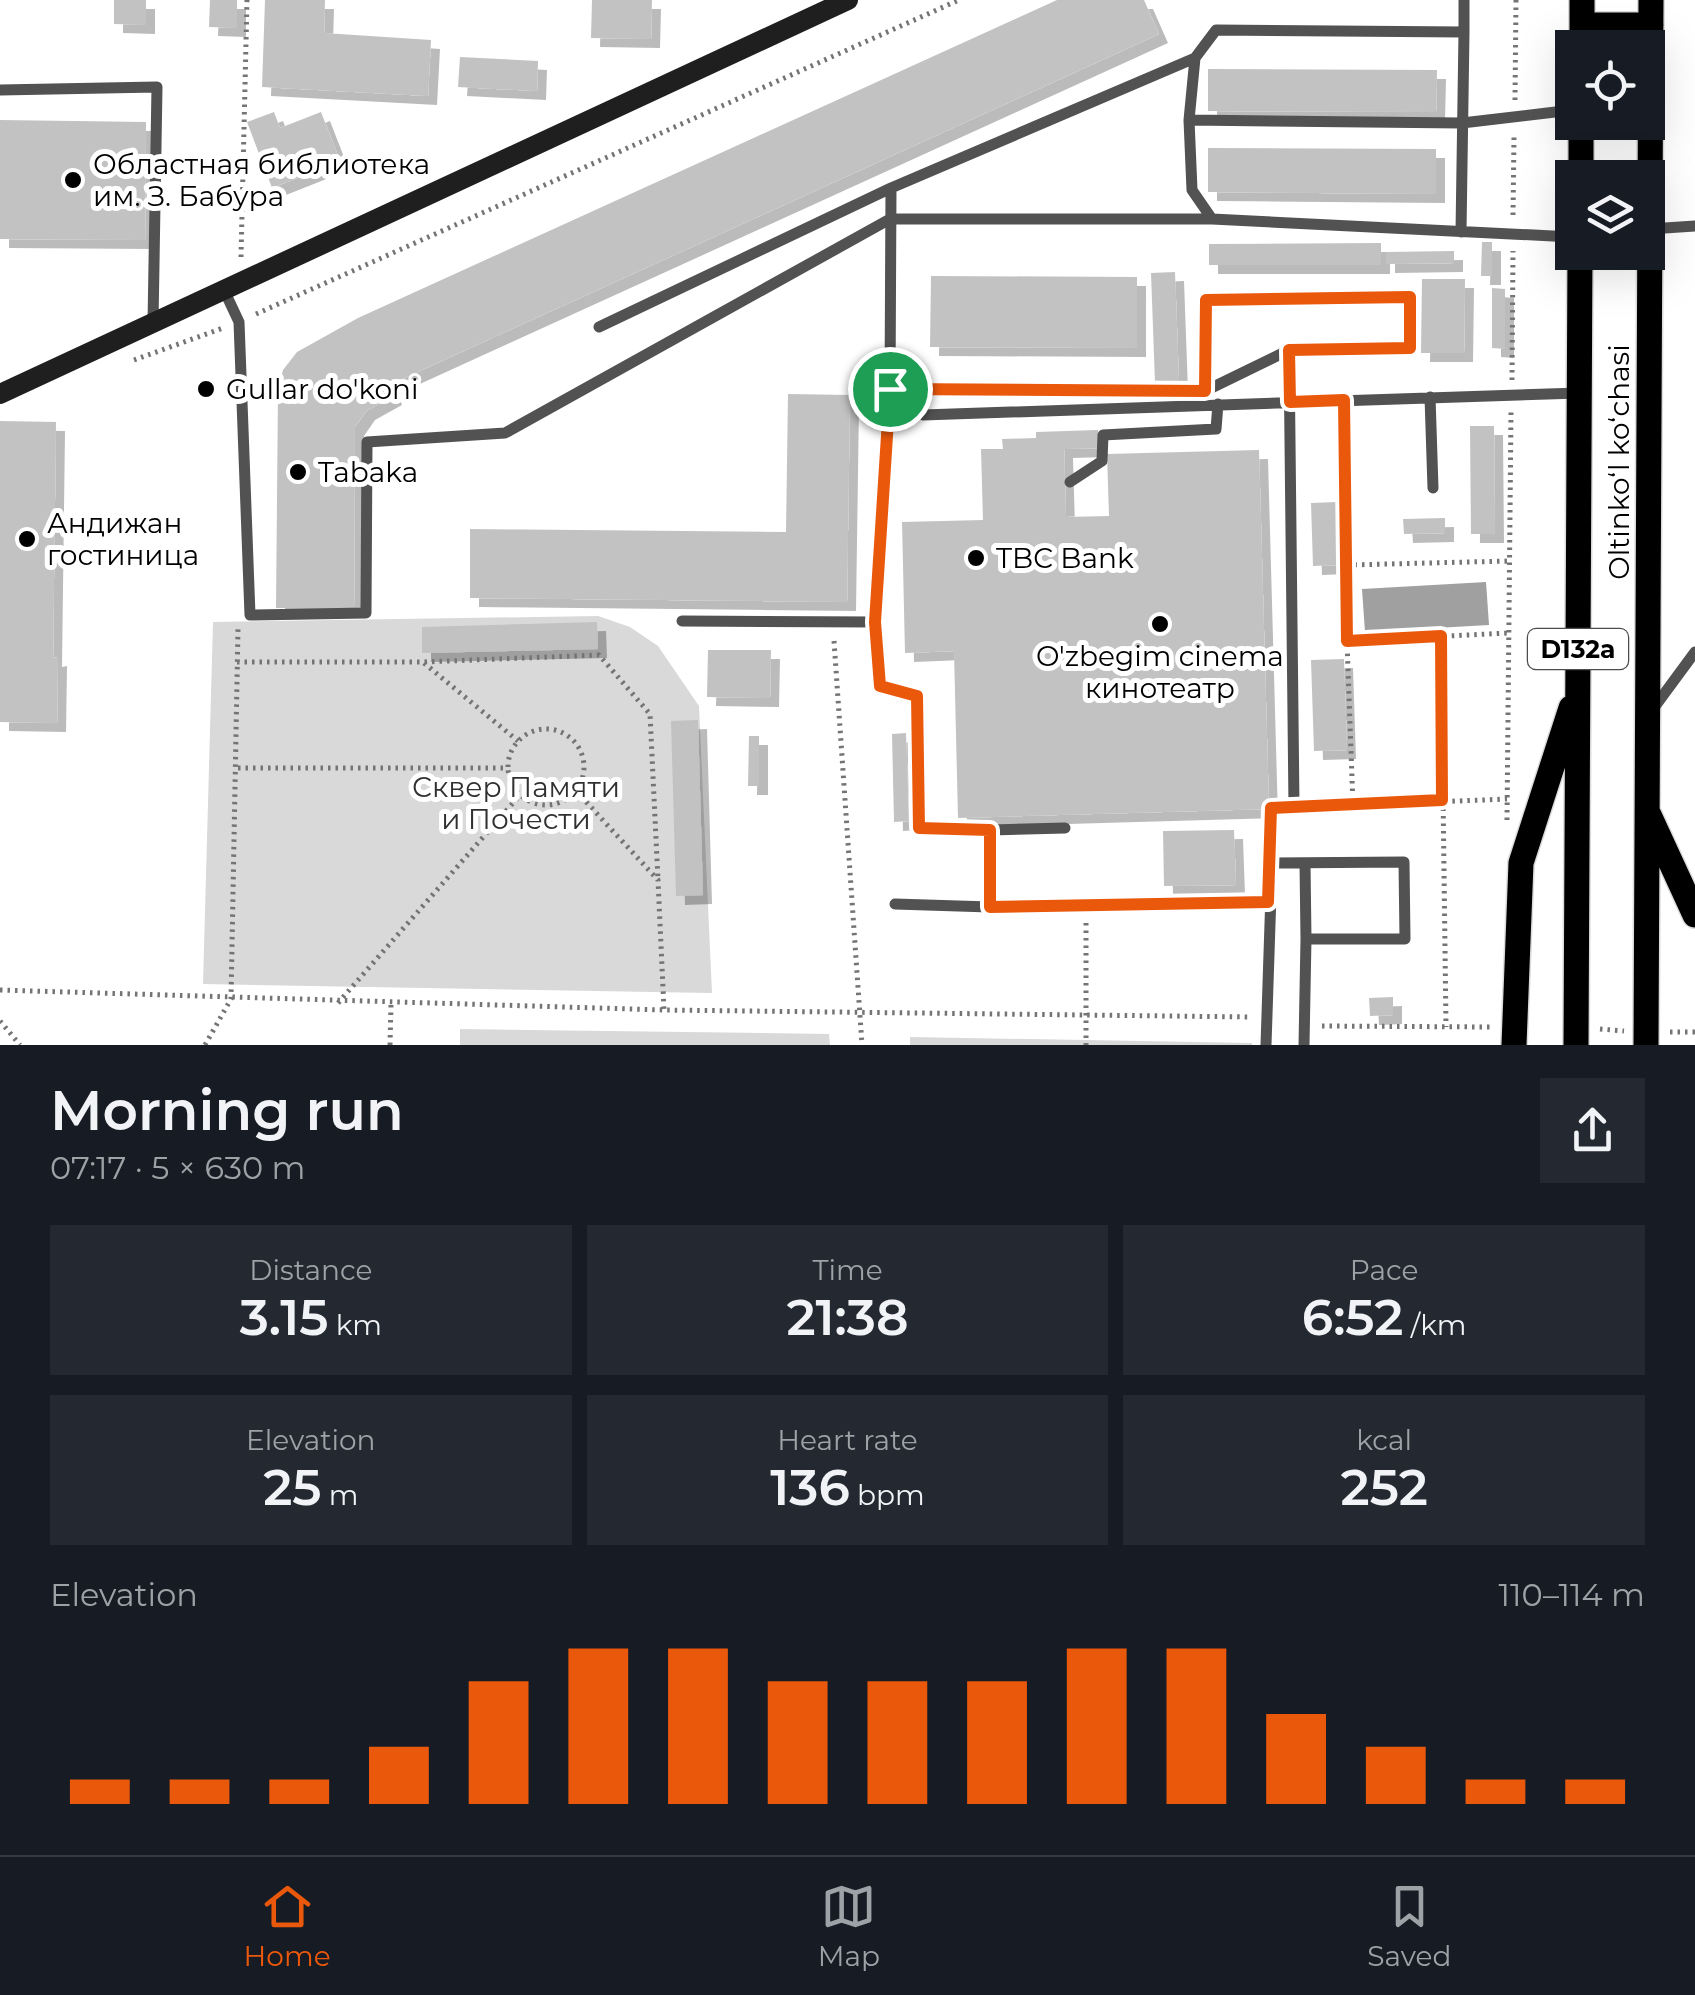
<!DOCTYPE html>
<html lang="en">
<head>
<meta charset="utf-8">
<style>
  body { margin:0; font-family:Montserrat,sans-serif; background:#242831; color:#f1f3f6; height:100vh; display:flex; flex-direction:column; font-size:38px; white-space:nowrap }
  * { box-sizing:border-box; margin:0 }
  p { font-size:32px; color:#9ea1a6 }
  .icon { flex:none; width:55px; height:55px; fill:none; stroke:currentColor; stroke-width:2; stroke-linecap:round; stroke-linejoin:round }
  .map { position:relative; height:1045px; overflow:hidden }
  .side { display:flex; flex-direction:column; background:#171b24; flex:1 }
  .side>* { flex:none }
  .controls { position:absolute; left:1555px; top:30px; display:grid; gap:20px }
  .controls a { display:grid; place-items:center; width:110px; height:110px; border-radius:0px; background:#171b24; box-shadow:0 10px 40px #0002; font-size:50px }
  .pin { position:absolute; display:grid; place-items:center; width:85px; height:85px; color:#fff; margin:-42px; border:5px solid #fff; border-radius:50%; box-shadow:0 2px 10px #0007 }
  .round { display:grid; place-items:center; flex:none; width:105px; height:105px; border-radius:0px; background:#242831 }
  .overview { display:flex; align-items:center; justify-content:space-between; height:170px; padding:0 50px }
  h1 { font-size:55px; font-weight:600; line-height:75px }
  .metrics { display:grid; grid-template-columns:repeat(3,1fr); gap:15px; height:170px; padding:10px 50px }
  .metrics div { display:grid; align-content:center; border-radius:0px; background:#242831; text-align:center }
  .metrics b { font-size:50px; font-weight:600 }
  .metrics small { font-size:28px; font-weight:400 }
  .metrics p { font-size:28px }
  .chart { height:280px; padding:20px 50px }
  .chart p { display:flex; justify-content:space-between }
  .chart svg { width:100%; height:180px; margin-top:10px; stroke:#ea580c; stroke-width:6 }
  .tab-bar { display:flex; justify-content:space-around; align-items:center; height:140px; border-top:2px solid #363941; background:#171b24; font-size:28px; color:#9ea1a6 }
  .tab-bar a { display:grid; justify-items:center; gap:5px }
  .tab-bar .active { color:#ea580c }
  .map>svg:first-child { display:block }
  .green { fill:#d9d9d9 }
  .water { fill:#a0a0a0 }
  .building { fill:#c2c2c2; filter:url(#shadow) }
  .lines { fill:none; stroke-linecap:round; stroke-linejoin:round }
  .primary-casing { stroke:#dbdbdb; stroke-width:28 }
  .path { stroke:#747474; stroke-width:5; stroke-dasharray:2.5 5; stroke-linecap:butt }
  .lane { stroke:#525252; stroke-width:11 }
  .secondary { stroke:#1f1f1f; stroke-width:20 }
  .primary { stroke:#000; stroke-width:25 }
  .route-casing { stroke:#fff; stroke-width:20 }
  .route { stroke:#ea580c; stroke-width:12 }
  .poi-dot { fill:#000; stroke:#fff; stroke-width:4 }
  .labels { text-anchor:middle; stroke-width:10; stroke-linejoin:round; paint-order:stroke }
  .shield { fill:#fff; stroke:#4c4c4c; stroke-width:2.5 }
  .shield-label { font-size:25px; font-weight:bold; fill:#000 }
  .poi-label { font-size:28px; fill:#000; stroke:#fff; text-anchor:start }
  .street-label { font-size:28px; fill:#000; stroke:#fff }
  .park-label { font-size:28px; fill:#303030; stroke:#fff }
</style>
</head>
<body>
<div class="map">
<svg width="1695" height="1045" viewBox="0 0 1695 1045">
  <defs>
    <filter id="shadow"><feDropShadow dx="9" dy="9" stdDeviation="0" flood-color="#0004"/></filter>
  </defs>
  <rect width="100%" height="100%" fill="#fff"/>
  <path class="green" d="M598,616l32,11 28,19 41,60 13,287 -509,-9 10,-362z
    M460,1029l369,5 1,11h-370z
    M910,1037l342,6v2h-342z"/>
  <path class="water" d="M1486,582l3,43 -124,7 -3,-43z"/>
  <path class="building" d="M114,0h32v25l-32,-1z
    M210,0h27v28l-28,-1z
    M265,0h60l-1,33 107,7 -3,56 -166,-9z
    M592,0h60l-1,39 -60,-1z
    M1057,0h87l15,34 -770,351 4,11 -27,15 -11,16 -1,181h-78l2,-218 5,-20 14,-18 61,-34z
    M460,57l78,4 -1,30 -79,-4z
    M1208,69l229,1 -1,42 -228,-1z
    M274,112l6,16 41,-16 19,49 -68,27 -25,-66z
    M0,120l146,2 -1,118 -145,-1z
    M1208,148l228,1v45l-228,-2z
    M1482,242h10v34h-11z
    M1381,243v22h-172v-21z
    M1454,251v12l-68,1v-12z
    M1175,272l4,110 -24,1 -4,-110z
    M931,276l206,1v71l-207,-1z
    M1422,279h43l-1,74h-43z
    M1492,288l13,1v60l-13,-1z
    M788,394l62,1 -3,207 -377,-4v-69l316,3z
    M0,421l56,1 -3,236 5,-1 -1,66 -57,-1z
    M1470,426h24l1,108h-24z
    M1098,430v18l-34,1 2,68 43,-1 -2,-62 152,-4 10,359 -311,9 -4,-167 -49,2 -3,-131 81,-2 -2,-71h22l-1,-10 34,-1v-6z
    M1336,502l3,63 -26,1 -2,-63z
    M1445,518v15l-41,1 -1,-15z
    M597,622l1,27 -176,4v-26z
    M708,650h63l-1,48 -63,-1z
    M1344,659l3,91 -33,1 -3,-91z
    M698,720l5,175 -27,1 -5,-175z
    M906,733l3,88 -15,1 -2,-88z
    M749,736h10v50h-11z
    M1234,830l2,55 -72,1 -1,-55z
    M1393,997v18l-23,1 -1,-18z"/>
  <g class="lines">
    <defs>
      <path id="primary" d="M1582,25h69
        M1582,48v-48
        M1581,178v-56
        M1649,815l46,100
        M1514,1045l7,-182 50,-155
        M1576,1045l4,-793
        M1646,1045l5,-1045"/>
    </defs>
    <use href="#primary" class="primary-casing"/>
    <path class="path" d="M1515,100l1,-100
      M1513,215l1,-79
      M241,257l6,-257
      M256,314l703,-314
      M134,360l89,-32
      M1512,380l1,-129
      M1345,418l2,147
      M1441,636l5,391
      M1347,640v-75l163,-4
      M834,641l28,404
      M237,662h186l176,-7 51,59 8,166
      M424,663l94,78
      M508 767a38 38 0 1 1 76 0a38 38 0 1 1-76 0Z
      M238,768h270
      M576,791l82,89 6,130
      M1353,806l-6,-165 162,-8
      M1310,807l197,-8
      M1507,820l4,-409
      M1086,923v122
      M0,990l664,20 588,7
      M338,1003l182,-208
      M0,1021l20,24
      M1322,1026l169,1
      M1600,1029l24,2
      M1670,1032h25
      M205,1045l26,-46 7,-371
      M390,1045l1,-41"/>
    <path class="lane" d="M1464,0v32l-248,-2 -21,28 -6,62 3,70 20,29 360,18
      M0,90l157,-3 -4,236
      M1189,120l273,3 110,-13
      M891,188l-1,201 315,2 1,-92 204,-2 1,52 -122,1 5,457 -23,1 1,55
      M1650,229l45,-3
      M1461,232l3,-200
      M224,290l15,32 11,293 116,-2 1,-171 138,-9 385,-214h322
      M599,327l292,-139 304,-130
      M1205,391l84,-41
      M1430,397l3,91
      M923,415l656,-22
      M1070,482l32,-21 1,-26 113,-6 2,-25
      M682,621l193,1 15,-233
      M875,622l5,64 37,10 2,132 72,2 -1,77
      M1653,709l42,-57
      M991,830l74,-2
      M895,904l95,3 278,-5
      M1266,1045l6,-182 132,-1 1,77h-99l-1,-76
      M1304,1045l2,-106"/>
    <path class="secondary" d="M0,394l848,-394"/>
    <use href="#primary" class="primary"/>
  </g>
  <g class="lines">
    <defs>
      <path id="route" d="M1410,297v51l-121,2 1,52 54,-2 3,241 94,-5 1,164 -171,8 -3,94 -278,5v-77l-71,-2 -2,-132 -37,-10 -5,-64 15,-233 315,2 1,-91z"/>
    </defs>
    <use href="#route" class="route-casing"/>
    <use href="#route" class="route"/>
  </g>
  <g class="poi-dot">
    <circle cx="73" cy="180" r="10"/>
    <circle cx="206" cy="389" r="10"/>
    <circle cx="298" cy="472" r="10"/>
    <circle cx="27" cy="539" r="10"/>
    <circle cx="976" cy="558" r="10"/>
    <circle cx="1160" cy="624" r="10"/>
  </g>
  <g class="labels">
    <rect class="shield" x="1528" y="629" width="100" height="40" rx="8"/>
    <g class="shield-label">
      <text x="1578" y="658">D132a</text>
    </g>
    <g class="poi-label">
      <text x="93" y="174">Областная библиотека<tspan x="93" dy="32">им. З. Бабура</tspan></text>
      <text x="226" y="399">Gullar do'koni</text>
      <text x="318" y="482">Tabaka</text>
      <text x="47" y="533">Андижан<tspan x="47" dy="32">гостиница</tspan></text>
      <text x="996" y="568">TBC Bank</text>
      <text x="1160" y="666" text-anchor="middle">O'zbegim cinema<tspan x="1160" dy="32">кинотеатр</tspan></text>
    </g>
    <g class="street-label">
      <text transform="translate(1619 462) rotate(-90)" y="10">Oltinkoʻl koʻchasi</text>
    </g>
    <g class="park-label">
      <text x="516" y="797">Сквер Памяти<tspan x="516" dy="32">и Почести</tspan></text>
    </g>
  </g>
</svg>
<div class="controls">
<a><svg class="icon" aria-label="locate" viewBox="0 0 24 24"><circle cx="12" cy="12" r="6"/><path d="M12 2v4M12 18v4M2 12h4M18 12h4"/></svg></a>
<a><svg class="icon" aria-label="layers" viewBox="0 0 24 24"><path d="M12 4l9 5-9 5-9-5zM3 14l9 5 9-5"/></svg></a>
</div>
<div class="pin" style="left:890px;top:389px;background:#1e9e55"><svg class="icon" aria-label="arrive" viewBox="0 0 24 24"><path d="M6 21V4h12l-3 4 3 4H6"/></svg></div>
</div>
<section class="side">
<div class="overview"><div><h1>Morning run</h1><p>07:17 · 5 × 630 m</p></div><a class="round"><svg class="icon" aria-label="share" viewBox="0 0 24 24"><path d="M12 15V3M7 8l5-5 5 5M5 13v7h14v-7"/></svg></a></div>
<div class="metrics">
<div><p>Distance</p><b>3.15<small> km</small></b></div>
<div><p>Time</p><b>21:38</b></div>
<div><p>Pace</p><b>6:52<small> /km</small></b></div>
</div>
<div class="metrics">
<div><p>Elevation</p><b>25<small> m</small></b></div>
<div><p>Heart rate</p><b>136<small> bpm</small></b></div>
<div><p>kcal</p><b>252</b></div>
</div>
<div class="chart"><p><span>Elevation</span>110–114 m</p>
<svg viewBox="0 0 160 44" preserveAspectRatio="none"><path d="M5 44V38M15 44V38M25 44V38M35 44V30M45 44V14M55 44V6M65 44V6M75 44V14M85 44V14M95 44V14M105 44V6M115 44V6M125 44V22M135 44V30M145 44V38M155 44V38"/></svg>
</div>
</section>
<nav class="tab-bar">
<a class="active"><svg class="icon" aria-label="home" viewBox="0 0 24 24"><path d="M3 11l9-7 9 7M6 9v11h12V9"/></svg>Home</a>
<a><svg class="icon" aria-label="map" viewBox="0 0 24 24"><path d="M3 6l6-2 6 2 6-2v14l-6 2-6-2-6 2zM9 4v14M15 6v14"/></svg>Map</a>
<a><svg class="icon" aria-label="saved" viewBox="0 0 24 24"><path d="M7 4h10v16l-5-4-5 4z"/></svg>Saved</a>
</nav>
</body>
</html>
